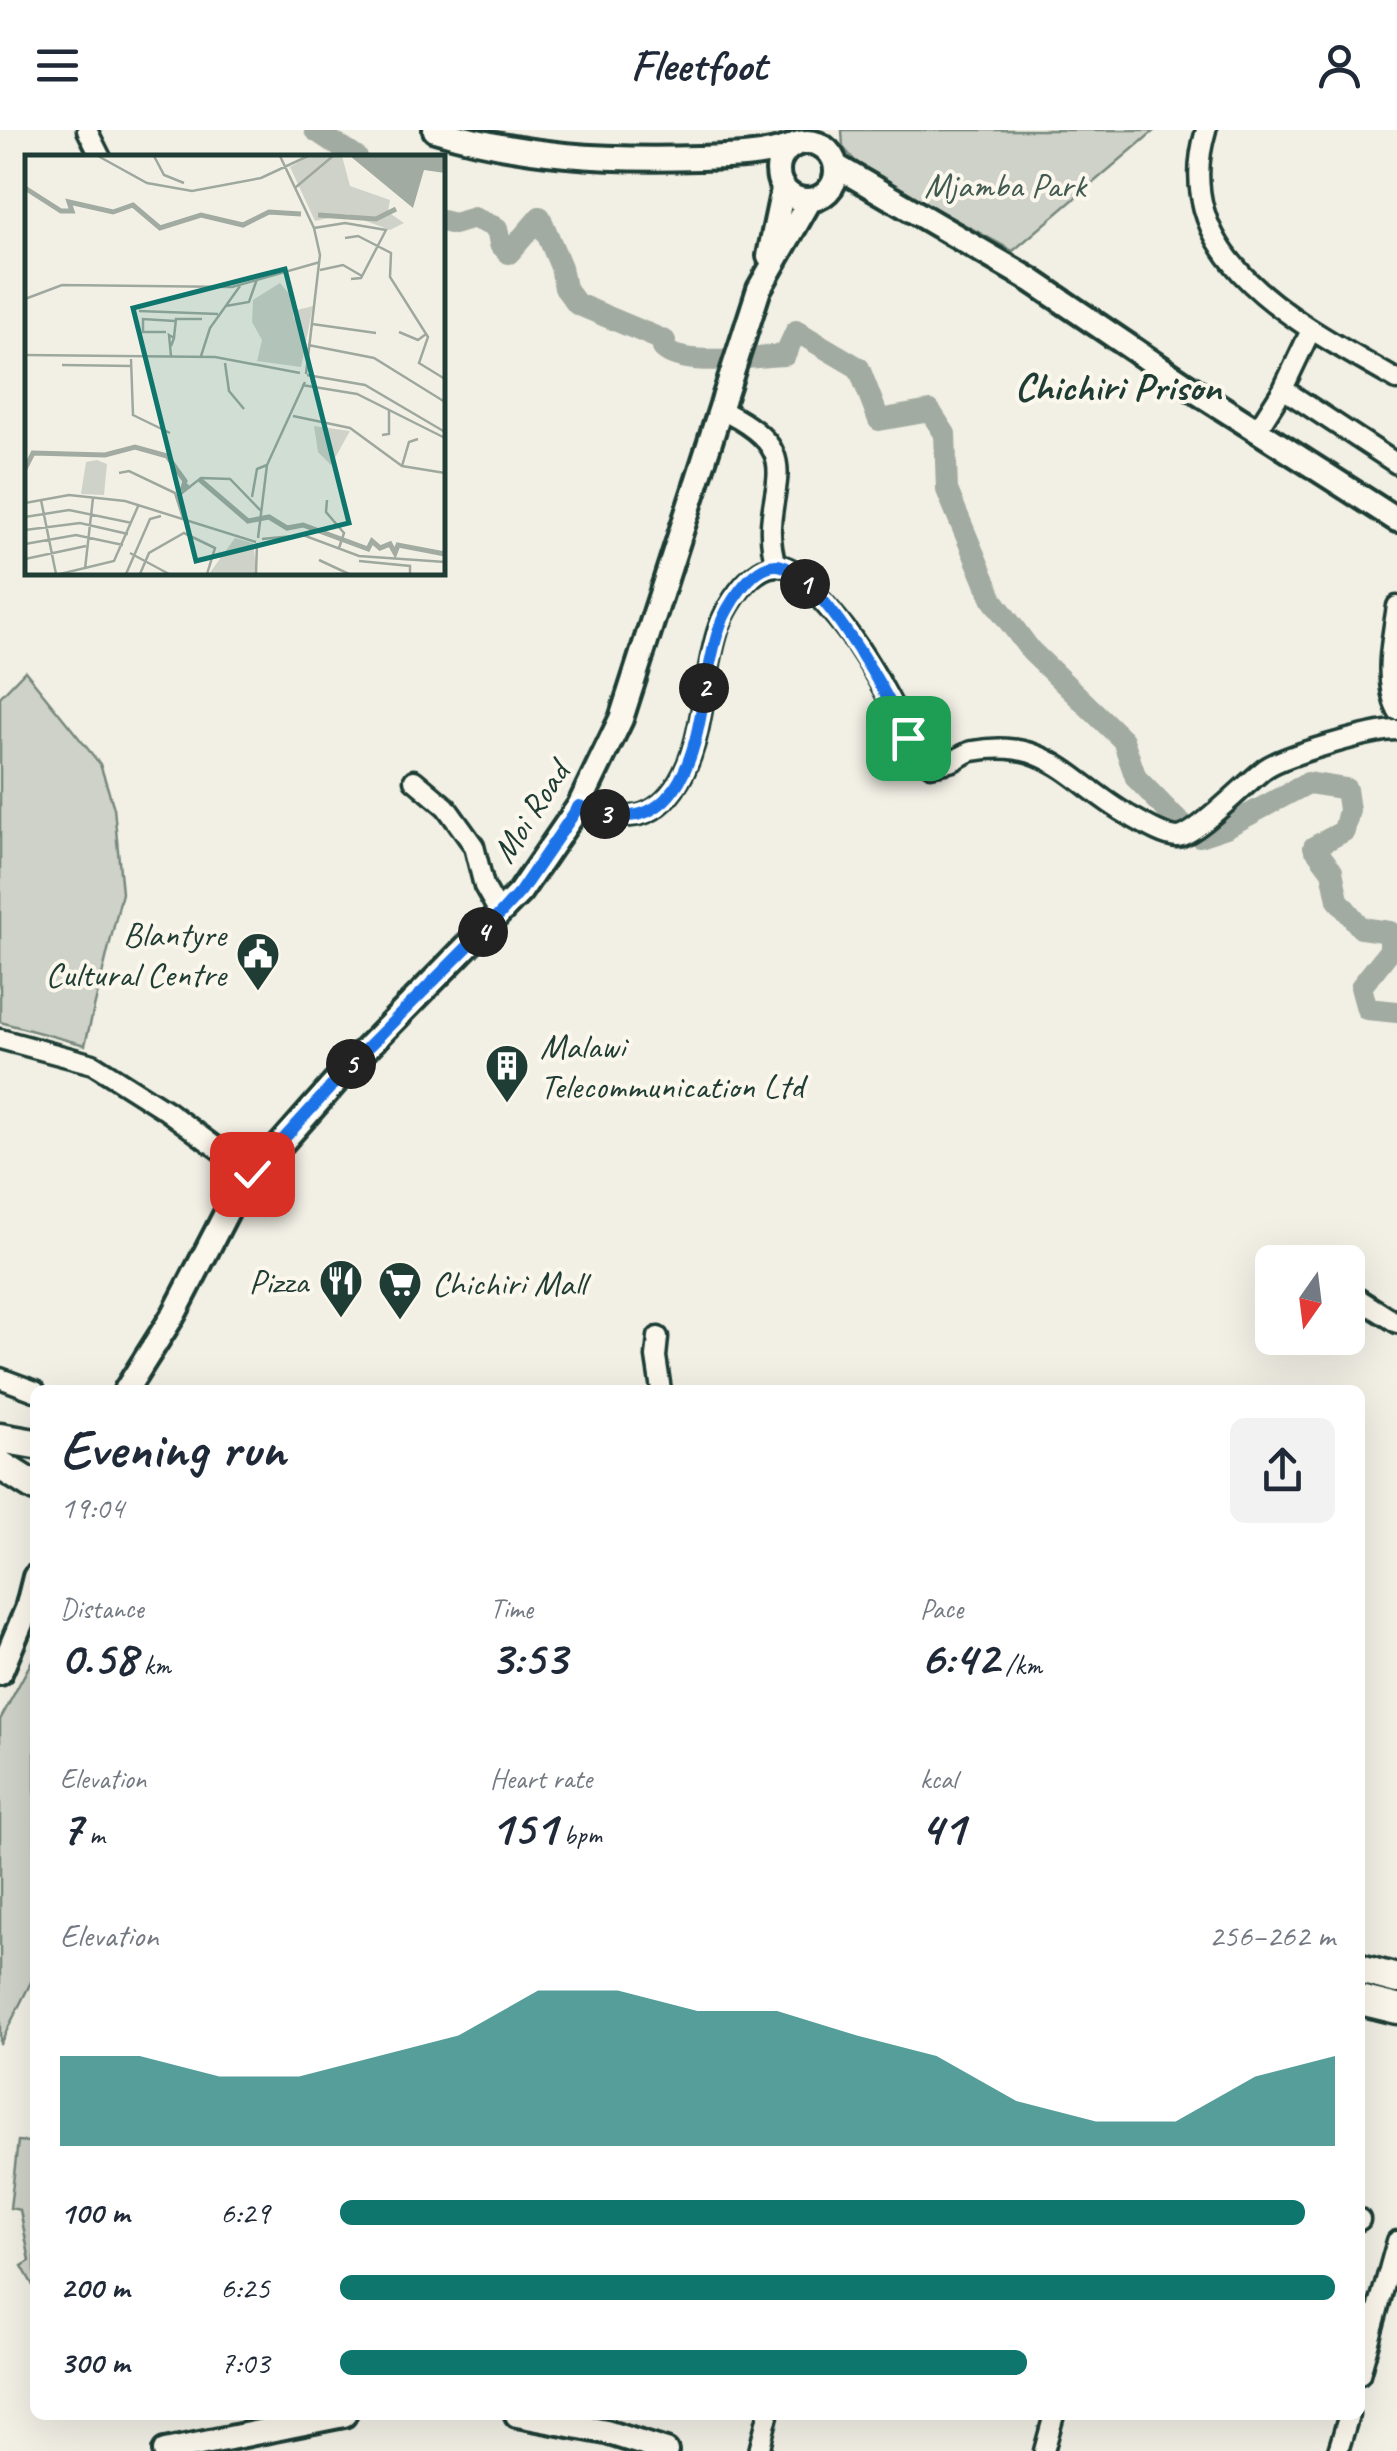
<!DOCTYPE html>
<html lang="en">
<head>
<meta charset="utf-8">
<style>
  body { margin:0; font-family:Caveat,sans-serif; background:#f2f2f3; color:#1f2937; height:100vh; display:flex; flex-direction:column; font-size:38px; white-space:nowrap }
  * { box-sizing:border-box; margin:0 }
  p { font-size:32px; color:#747a83 }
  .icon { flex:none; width:55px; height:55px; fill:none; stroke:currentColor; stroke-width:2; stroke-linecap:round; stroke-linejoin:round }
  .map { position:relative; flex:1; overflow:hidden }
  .panel { position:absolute; left:30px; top:1255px; width:1335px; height:1035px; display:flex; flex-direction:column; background:#fff; border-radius:15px; box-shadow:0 10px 40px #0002 }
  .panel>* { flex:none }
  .needle { width:65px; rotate:194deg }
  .tools { position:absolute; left:1255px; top:1115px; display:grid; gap:20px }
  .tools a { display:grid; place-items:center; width:110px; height:110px; border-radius:15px; background:#fff; box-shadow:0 10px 40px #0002; font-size:50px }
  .pin { position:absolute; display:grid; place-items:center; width:85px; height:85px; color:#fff; margin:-42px; border-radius:20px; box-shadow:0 5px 15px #0006 }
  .km { position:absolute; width:50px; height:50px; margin:-25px; border-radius:50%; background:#222; color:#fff; font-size:28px; line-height:50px; text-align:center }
  .round { display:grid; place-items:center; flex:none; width:105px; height:105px; border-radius:15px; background:#f2f2f3 }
  .head { display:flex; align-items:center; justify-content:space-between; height:170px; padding:0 30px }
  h1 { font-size:55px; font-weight:600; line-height:75px }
  .metrics { display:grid; grid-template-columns:repeat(3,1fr); gap:15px; height:170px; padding:10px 30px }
  .metrics div { display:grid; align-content:center }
  .metrics b { font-size:50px; font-weight:600 }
  .metrics small { font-size:28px; font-weight:400 }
  .metrics p { font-size:28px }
  .chart { height:280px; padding:20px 30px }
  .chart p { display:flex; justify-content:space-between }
  .chart svg { width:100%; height:180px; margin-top:10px; fill:#0f766e; opacity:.7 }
  ul { padding:0 30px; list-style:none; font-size:32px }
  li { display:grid; grid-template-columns:160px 120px 1fr; align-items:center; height:75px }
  li i { height:25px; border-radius:12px; background:#0f766e }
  header { display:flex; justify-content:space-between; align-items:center; height:130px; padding:0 30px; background:#fff; font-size:45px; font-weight:600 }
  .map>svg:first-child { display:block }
  .green { fill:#cfd2c8; stroke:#77887e; stroke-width:2.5 }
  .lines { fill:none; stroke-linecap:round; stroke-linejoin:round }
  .river { stroke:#a2aba1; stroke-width:22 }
  .minor-casing { stroke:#1f3d34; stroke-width:25 }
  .major-casing { stroke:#1f3d34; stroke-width:30 }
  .highway-casing { stroke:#1f3d34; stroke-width:35 }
  .minor { stroke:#fbf7ec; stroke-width:18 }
  .major { stroke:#fbf7ec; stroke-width:22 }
  .highway { stroke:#fbf7ec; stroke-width:28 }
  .route-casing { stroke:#fff; stroke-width:20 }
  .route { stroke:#1a73e8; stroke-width:12 }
  .labels { text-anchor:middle; stroke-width:8; stroke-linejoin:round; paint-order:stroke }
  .park-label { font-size:35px; fill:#425b52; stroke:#fbf7ec }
  .street-label { font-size:35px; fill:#1f3d34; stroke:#fbf7ec }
  .poi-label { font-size:35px; fill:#1f3d34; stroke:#fbf7ec; text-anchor:end }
  .quarter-label { font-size:40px; font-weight:bold; fill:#1f3d34; stroke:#fbf7ec }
  .inset-river { fill:none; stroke:#a2aba1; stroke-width:5 }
  .inset-road { fill:none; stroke:#9ea89e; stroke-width:2.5 }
  .view { fill:#0f766e; fill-opacity:0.15; stroke:#0f766e; stroke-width:5 }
  .inset-edge { fill:none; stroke:#1f3d34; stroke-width:5 }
</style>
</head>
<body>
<header><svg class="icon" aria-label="menu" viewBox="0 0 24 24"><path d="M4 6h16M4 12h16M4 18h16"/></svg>Fleetfoot<svg class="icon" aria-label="person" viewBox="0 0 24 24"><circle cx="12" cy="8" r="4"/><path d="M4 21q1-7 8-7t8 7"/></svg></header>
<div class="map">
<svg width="1397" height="2321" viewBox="0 0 1397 2321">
  <rect width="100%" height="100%" fill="#f2f0e5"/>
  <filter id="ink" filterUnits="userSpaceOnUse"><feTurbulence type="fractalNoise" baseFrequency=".01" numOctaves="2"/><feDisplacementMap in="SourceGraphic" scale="20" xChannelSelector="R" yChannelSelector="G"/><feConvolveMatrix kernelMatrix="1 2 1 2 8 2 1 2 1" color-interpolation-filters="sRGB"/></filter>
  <g filter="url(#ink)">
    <path class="green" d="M842,0h313l-142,121 -152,-83 -18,-21z
      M25,541l75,93 14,44 8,85 -37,152 -85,-23v-325z
      M35,1525v319l-35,70v-324z
      M35,1972v187l-13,-23 8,-5 -10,-51 -10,-2 8,-67 12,1z"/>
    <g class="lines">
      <path class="river" d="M315,0l42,28
        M442,91l12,3 20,-6 23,10 3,16 9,9 31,-36 21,50 4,21 12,16 88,37 -2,7c20,21 92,8 122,7l11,-24 63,37 20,52 51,-9 15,23 2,56 46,110 38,51 92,89 13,38 39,40 24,18 27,-9 82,-44 38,6 3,21 -5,21 -30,16 18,24 6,29 23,28 29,4v18l-29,37 6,22 30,3"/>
      <defs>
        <path id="minor" d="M87,0l14,28
          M1206,0c-39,132 97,195 191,250
          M1283,259l114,75
          M721,280c100,48 32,81 55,155
          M1257,300l26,-41 28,-59
          M1397,476c-5,33 -14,73 0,104
          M414,650l32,27 28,39 10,40 16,28
          M579,676c37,12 68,21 95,-17 32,-45 27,-110 45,-162 9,-25 42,-78 75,-56 8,5 14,16 21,23 46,46 74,103 102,161l14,11c6,-2 15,-3 22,-5 7,-3 12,-9 20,-10 75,-14 98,31 155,64 13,7 34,21 49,22 18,0 72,-57 89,-69 19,-13 108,-38 131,-38
          M0,909l93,25 74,47 85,63
          M1348,1162l49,31
          M658,1207l-2,20 5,33
          M0,1248l35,13
          M1360,2089v1
          M1360,2244l37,-133
          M759,2321l9,-36
          M1044,2321l10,-36
          M1338,2321l11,-36"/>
        <path id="major" d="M435,0c85,26 173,31 263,28 32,-1 62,-1 92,-11
          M778 41a29 29 0 1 1 58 0a29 29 0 1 1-58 0Z
          M836,36l195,114 155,105 211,135
          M769,126l14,-67
          M126,1260l48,-76 61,-118 122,-138 163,-166 59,-86 42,-87 138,-430 51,-89
          M0,1543l27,-64 8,-32
          M517,2285l89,17 60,19
          M165,2321l179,-36"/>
        <path id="highway" d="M0,1308l35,6
          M0,1335l35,22
          M1360,1839l37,10
          M1360,1870l37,9"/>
      </defs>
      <use href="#minor" class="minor-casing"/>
      <use href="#major" class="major-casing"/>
      <use href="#highway" class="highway-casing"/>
      <use href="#minor" class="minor"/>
      <use href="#major" class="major"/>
      <use href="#highway" class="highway"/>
    </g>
  </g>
  <g class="lines" filter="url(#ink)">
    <defs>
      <path id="route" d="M252,1044l105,-116 143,-144 20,-22 59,-86c37,12 68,20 95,-17 30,-41 28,-111 45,-160 6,-20 33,-65 58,-64 40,3 115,137 131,173"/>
    </defs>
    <use href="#route" class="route-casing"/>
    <use href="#route" class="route"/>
  </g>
  <defs>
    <symbol id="civic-pin" viewBox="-11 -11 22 30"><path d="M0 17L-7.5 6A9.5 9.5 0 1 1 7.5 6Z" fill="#1f3d34" stroke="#fbf7ec"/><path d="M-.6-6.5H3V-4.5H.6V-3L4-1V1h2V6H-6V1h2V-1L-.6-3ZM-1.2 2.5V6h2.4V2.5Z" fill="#fff"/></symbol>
    <symbol id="building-pin" viewBox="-11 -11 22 30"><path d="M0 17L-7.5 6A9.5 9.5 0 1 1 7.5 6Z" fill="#1f3d34" stroke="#fbf7ec"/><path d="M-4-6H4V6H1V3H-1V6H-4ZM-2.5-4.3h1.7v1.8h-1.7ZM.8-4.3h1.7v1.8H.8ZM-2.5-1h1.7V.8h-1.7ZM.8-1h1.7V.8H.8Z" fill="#fff"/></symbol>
    <symbol id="restaurant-pin" viewBox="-11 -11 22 30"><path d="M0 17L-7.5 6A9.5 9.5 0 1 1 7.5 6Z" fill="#1f3d34" stroke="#fbf7ec"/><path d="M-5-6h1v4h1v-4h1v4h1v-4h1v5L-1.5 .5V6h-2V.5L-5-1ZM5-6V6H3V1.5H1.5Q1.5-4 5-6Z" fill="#fff"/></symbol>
    <symbol id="supermarket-pin" viewBox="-11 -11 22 30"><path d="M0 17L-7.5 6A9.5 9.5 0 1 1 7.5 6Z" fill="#1f3d34" stroke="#fbf7ec"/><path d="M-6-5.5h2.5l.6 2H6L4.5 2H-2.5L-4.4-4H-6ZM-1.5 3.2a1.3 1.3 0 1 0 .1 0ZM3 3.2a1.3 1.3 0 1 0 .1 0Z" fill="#fff"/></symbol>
  </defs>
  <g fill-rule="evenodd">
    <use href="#civic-pin" x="233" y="799" width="50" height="68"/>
    <use href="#building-pin" x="482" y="911" width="50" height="68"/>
    <use href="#restaurant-pin" x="316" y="1126" width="50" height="68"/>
    <use href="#supermarket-pin" x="375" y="1128" width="50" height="68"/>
  </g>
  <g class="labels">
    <g class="park-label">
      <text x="1005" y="67">Mjamba Park</text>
    </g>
    <g class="street-label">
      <text transform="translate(530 682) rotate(-57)" y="12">Moi Road</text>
    </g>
    <g class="poi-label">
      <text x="226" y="816">Blantyre<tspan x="226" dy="40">Cultural Centre</tspan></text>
      <text x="540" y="928" text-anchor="start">Malawi<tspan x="540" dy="40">Telecommunication Ltd</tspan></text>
      <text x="308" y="1163">Pizza</text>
      <text x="432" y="1165" text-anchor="start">Chichiri Mall</text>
    </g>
    <g class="quarter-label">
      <text x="1118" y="270">Chichiri Prison</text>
    </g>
  </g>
  <g transform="translate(25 25)">
    <rect width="420" height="420" fill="#f2f0e5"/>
    <path d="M284,1h33l8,30 40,14 -2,12 16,11 -14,7 -43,-16 -32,7 -25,-54zM255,128l11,13 3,24 3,-10 16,-4 -12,61 -44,-6 5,-21 -10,-18 1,-22zM289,271l36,5 -19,34 -13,-13zM72,305l10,4 -3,31 -23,-1 5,-32zM210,383l18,5 4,31h-48z" fill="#cfd2c8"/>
    <path d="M325,1h95v17l-21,-3 -11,38z" fill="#a2aba1"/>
    <path class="inset-river" d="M0,33l36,23h11l-3,-9 44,10 20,-7 27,23 41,-13 42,10 26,-13 32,2M293,60l58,4 20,-10M0,314l8,-16 72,2 30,-8 32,9 18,25 -2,7 6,-2M174,324l49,42 21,-4 18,11 16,-3 65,24 4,-8 8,7 10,-4 5,9 3,-8 47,9"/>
    <path class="inset-road" d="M73,1l49,27 45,8 69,-13 47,-22M129,1l10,19 20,8M255,1l34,72 6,27 -14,119M271,32l37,-31M289,73l31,-5 41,7 -25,48 -10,1M320,83l13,-2 33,17 -1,24 38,60 -9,26 26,16M295,115l23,-5 19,11M0,144l37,-14 170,2 88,-25M201,151l23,-4 8,-23M114,156l79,3M287,169l64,9M141,177h-23v-13l32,2M374,177l19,8 8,-6M149,182l2,-18h26M283,190l66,13 71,44M146,191l3,-8 -5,-3 2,21M0,200l190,2 85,16M176,201l9,-28 30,-42M106,204l2,56 37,18M200,208l4,28 15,18M37,210l70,1M282,220l58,10 80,47M277,230l55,9 88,44M268,261l57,12 52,38 43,7M357,280l7,-1v-24M377,311l7,-24 9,-3M94,318l10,-2 46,22 8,25M153,341l23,-18 29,1 32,33M227,342l5,-28 10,-4M16,345l15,74M302,345l-1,12 18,21 -5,15M0,348l44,-8 56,6 131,41M0,362l44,-7 63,13M0,375l55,-7 48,11M233,383l9,-73 38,-83M237,384l41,-4 56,21 86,6M0,389l51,-9 47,10M105,398l39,21M0,404l61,-13M294,405l30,14M334,406l51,5v8M60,414l8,-71M35,419l54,-13 25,-57M101,419l24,-55 11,-3M115,419l9,-21 35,-20 31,15 -8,26M231,419l1,-31"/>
    <path class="view" d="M260,114l64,254 -153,38 -63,-253z"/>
    <rect width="420" height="420" class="inset-edge"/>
  </g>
</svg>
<div class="tools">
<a><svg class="needle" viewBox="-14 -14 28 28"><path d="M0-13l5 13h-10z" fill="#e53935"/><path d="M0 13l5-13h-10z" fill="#747a83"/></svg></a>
</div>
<div class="pin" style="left:908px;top:608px;background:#1e9e55"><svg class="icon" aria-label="arrive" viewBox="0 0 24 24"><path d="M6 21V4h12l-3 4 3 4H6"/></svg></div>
<div class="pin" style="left:252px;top:1044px;background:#d93025"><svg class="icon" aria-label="check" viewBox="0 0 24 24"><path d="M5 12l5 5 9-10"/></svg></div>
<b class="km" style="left:805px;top:454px">1</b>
<b class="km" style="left:704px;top:558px">2</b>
<b class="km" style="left:605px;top:684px">3</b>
<b class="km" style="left:483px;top:802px">4</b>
<b class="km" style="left:351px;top:934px">5</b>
<section class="panel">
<div class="head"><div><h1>Evening run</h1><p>19:04</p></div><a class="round"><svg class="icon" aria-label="share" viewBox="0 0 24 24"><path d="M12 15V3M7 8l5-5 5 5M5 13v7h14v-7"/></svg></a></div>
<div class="metrics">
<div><p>Distance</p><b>0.58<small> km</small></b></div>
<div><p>Time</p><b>3:53</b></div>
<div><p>Pace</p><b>6:42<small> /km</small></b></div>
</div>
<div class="metrics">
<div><p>Elevation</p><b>7<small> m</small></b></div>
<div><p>Heart rate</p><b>151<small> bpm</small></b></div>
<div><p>kcal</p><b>41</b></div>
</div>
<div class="chart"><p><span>Elevation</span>256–262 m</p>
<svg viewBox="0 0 160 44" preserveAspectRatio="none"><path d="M0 44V22L10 22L20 27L30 27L40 22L50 17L60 6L70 6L80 11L90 11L100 17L110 22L120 33L130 38L140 38L150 27L160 22V44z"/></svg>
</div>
<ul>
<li><b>100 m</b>6:29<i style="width:97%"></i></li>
<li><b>200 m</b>6:25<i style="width:100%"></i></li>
<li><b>300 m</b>7:03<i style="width:69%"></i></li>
</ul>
</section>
</div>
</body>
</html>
